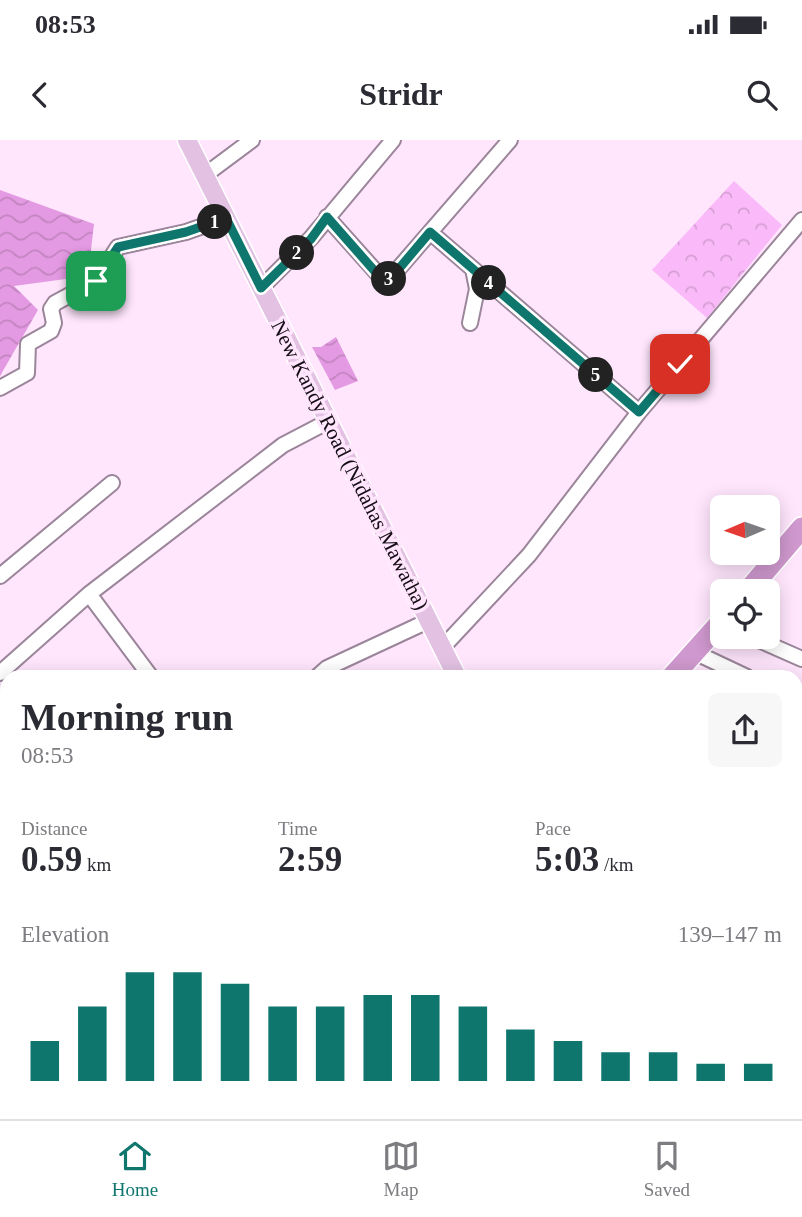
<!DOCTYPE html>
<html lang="en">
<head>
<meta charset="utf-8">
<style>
  body { margin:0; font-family:"Times New Roman",serif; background:#f7f7f7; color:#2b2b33; height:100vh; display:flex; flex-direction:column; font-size:26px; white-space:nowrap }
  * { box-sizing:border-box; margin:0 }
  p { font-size:23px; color:#7c7c81 }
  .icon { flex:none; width:38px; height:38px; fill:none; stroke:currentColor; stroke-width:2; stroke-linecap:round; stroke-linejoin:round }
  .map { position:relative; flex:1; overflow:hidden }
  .side { position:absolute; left:0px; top:530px; width:803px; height:450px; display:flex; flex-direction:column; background:#fff; border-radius:21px 21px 0 0; box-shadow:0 4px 18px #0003 }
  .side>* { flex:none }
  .needle { width:46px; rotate:268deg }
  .controls { position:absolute; left:710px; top:355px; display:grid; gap:14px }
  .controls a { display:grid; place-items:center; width:70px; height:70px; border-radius:10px; background:#fff; box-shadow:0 4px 18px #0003; font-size:35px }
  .pin { position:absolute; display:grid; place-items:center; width:60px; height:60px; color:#fff; margin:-30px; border-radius:14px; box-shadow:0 4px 10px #0006 }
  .km { position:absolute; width:35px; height:35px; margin:-18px; border-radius:50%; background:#222; color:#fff; font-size:19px; line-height:35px; text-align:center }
  .round { display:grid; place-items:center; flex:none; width:74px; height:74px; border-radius:10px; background:#f7f7f7 }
  .summary { display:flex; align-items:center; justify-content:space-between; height:119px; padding:0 21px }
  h1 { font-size:38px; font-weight:700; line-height:52px }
  .figures { display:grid; grid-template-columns:repeat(3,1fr); gap:10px; height:119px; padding:7px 21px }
  .figures div { display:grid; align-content:center }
  .figures b { font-size:35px; font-weight:700 }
  .figures small { font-size:19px; font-weight:400 }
  .figures p { font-size:19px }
  .chart { height:196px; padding:14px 21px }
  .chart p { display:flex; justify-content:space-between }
  .chart svg { width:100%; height:126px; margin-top:7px; stroke:#0f766e; stroke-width:6 }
  .status { display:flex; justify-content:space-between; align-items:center; height:49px; padding:0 35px; background:#fff; direction:ltr }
  .status svg { height:19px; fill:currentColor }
  header { display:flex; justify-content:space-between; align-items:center; height:91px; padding:0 21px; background:#fff; font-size:32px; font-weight:700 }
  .tabs { display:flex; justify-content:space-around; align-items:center; height:98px; border-top:2px solid #e1e1e2; background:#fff; font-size:19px; color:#7c7c81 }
  .tabs a { display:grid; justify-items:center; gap:4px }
  .tabs .on { color:#0f766e }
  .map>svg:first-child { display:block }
  .park { fill:url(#park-crowns) }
  .water { fill:url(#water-waves) }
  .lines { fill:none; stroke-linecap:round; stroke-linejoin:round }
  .minor-casing { stroke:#9b859a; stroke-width:18 }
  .major-casing { stroke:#fff; stroke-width:21 }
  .highway-casing { stroke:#fff; stroke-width:24 }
  .minor { stroke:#fff; stroke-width:14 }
  .major { stroke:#e2c1e2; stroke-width:18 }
  .highway { stroke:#cf98ce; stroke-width:21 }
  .route-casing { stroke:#fff; stroke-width:14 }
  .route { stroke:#0f766e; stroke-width:9 }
  .labels { text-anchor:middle; stroke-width:7; stroke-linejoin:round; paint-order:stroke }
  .street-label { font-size:21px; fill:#150d15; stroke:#ffe6fd }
</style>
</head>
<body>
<div class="status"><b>08:53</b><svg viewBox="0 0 49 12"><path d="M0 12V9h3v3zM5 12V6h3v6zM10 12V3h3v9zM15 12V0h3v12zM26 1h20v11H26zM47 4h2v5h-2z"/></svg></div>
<header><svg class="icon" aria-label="back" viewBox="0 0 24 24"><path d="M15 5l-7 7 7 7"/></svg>Stridr<svg class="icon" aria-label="search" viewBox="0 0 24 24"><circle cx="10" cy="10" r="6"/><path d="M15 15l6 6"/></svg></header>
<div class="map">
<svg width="802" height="979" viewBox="0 0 802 979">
  <defs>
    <pattern id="park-crowns" width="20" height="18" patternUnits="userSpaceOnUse" patternTransform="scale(1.75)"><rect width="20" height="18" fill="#fab9f8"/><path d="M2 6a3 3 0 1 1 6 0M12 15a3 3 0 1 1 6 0" fill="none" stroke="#d59ed4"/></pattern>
    <pattern id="water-waves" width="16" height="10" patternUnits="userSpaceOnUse" patternTransform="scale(1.75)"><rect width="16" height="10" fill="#e49ae2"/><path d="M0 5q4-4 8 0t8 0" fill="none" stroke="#c384c1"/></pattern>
  </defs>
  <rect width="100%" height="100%" fill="#ffe6fd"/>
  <path class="park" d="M734,41l48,44 -75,93 -55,-48z"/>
  <path class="water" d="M0,50l94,34 -6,52 -74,10 24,24 -38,66z
    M336,197l22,44 -23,9 -23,-43h9z"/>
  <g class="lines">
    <defs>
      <path id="minor" d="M205,35l47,-35
        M327,77l59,66 124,-143
        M430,92l209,180
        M261,148l50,-50 82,-98
        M470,183l7,-34 -4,-20
        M0,248l27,-15 1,-29 23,-13 3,-8 -3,-14 4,-6 41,-22 22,-34 68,-15 40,-14
        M0,436l112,-93
        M89,454l62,83
        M752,497l50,22
        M442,508l87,-93 110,-143 163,-192
        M694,512l53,25
        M0,533l89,-79 194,-149 46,-24
        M317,537l10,-9 101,-47
        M796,560l6,2
        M796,815l6,-15
        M796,834l6,1
        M0,861l7,9
        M131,973l2,6
        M318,973l13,6
        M643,979l2,-6"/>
      <path id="major" d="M187,0l270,537"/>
      <path id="highway" d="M747,452l55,-64
        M672,537l51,-57
        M1,979l15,-6"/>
    </defs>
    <use href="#minor" class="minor-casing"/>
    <use href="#major" class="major-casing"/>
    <use href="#highway" class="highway-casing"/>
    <use href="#minor" class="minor"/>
    <use href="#major" class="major"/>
    <use href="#highway" class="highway"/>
  </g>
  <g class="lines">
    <defs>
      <path id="route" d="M96,141l22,-34 68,-15 40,-14 35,70 50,-49 16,-22 59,67 44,-52 209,180 41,-48"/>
    </defs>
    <use href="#route" class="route-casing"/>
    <use href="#route" class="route"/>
  </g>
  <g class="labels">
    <g class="street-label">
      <text transform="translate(350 325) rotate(63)" y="7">New Kandy Road (Nidahas Mawatha)</text>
    </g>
  </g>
</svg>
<div class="controls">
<a><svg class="needle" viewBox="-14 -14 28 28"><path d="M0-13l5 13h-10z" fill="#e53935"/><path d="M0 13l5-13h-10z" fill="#7c7c81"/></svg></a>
<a><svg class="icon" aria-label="locate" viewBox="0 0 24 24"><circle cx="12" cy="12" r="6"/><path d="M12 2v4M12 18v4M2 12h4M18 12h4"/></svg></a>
</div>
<div class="pin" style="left:96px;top:141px;background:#1e9e55"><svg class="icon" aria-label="arrive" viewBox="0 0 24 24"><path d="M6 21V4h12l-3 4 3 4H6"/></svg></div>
<div class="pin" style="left:680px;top:224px;background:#d93025"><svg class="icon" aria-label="check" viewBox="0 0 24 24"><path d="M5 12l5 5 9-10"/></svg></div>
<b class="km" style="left:215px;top:82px">1</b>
<b class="km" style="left:297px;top:113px">2</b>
<b class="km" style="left:389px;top:139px">3</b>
<b class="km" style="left:489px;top:143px">4</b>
<b class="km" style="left:596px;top:235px">5</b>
<section class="side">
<div class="summary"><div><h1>Morning run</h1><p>08:53</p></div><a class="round"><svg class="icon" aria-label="share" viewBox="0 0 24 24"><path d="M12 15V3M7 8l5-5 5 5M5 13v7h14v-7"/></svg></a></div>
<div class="figures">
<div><p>Distance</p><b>0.59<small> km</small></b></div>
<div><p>Time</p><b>2:59</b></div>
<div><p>Pace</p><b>5:03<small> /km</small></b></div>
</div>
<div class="chart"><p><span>Elevation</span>139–147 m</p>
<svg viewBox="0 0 160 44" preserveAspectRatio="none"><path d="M5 44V30M15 44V18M25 44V6M35 44V6M45 44V10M55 44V18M65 44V18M75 44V14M85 44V14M95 44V18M105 44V26M115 44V30M125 44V34M135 44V34M145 44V38M155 44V38"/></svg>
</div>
</section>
</div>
<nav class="tabs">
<a class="on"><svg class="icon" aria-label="home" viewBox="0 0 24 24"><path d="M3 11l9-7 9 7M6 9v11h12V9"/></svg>Home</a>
<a><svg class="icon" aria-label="map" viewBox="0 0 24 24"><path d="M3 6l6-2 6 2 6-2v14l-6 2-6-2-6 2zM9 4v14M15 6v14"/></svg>Map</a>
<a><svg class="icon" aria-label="saved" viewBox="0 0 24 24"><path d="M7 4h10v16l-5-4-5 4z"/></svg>Saved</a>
</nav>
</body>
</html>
